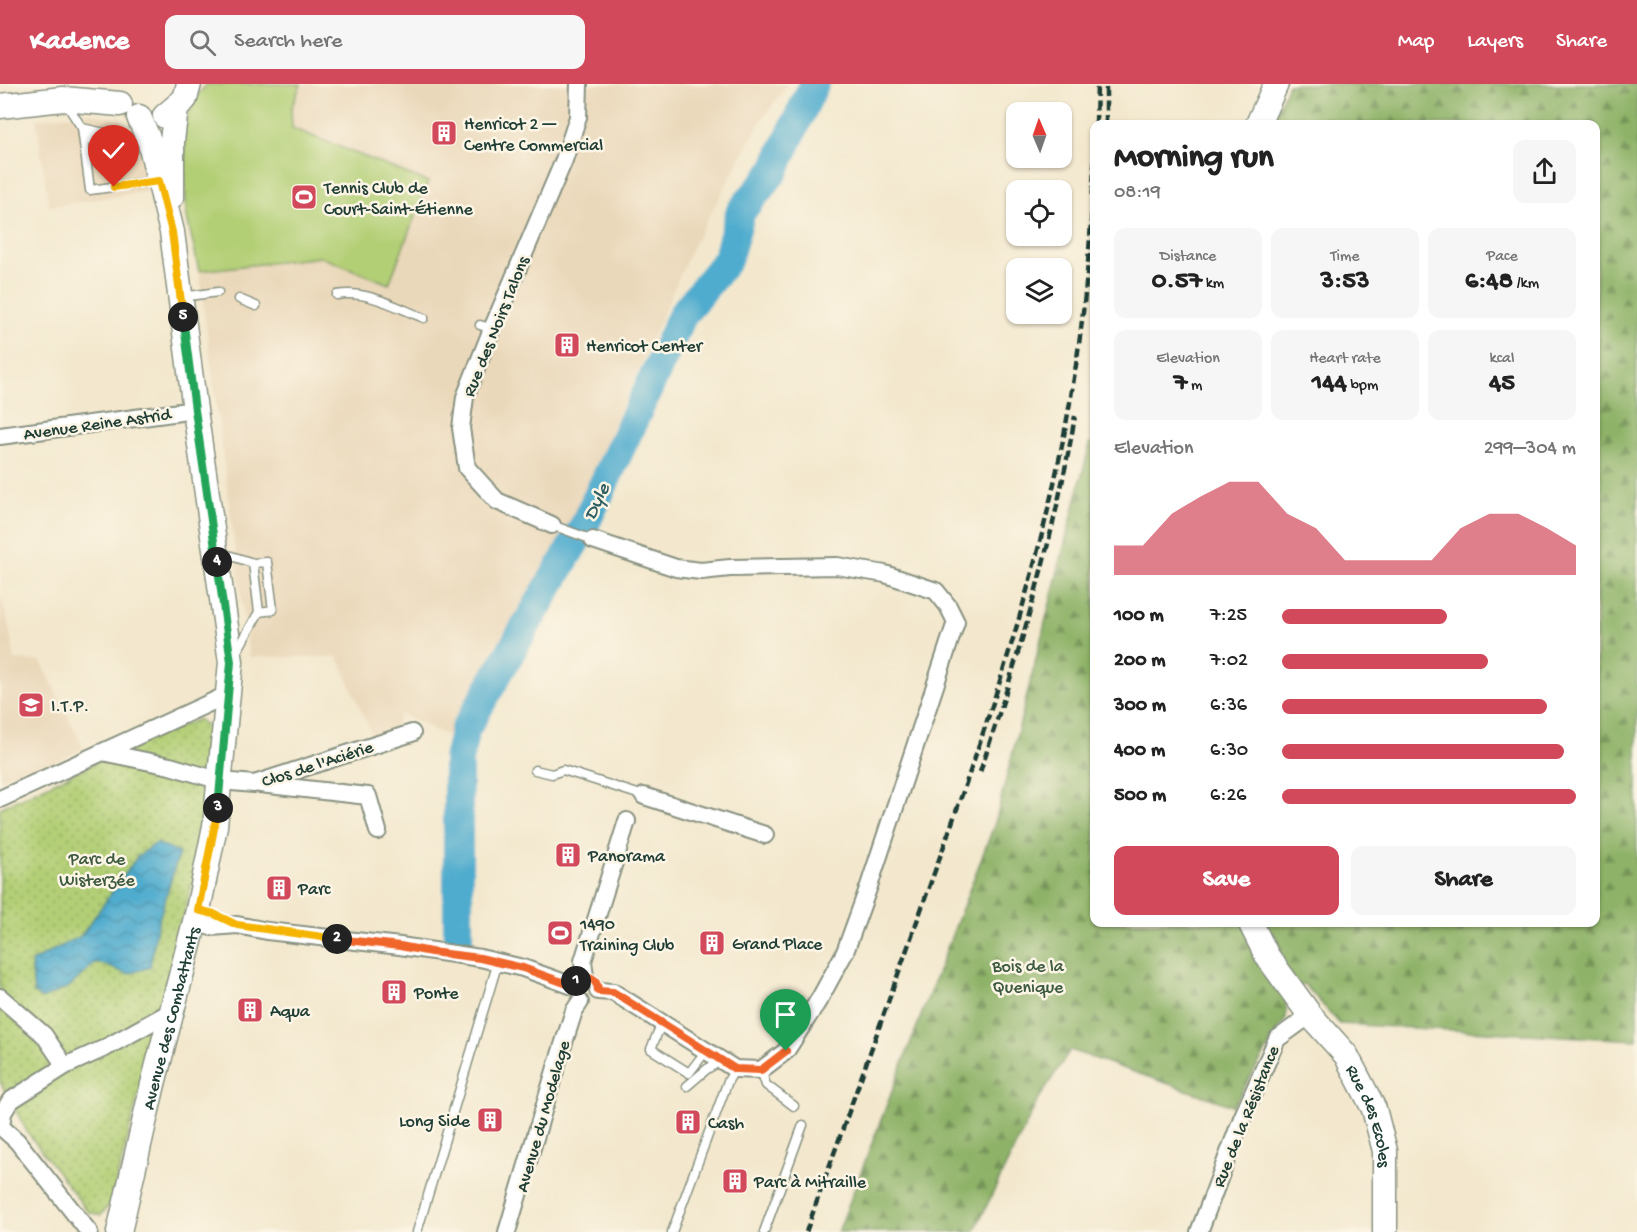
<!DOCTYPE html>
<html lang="en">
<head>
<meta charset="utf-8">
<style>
  body { margin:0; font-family:"Gochi Hand",sans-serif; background:#f6f6f6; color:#222; height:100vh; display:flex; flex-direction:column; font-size:22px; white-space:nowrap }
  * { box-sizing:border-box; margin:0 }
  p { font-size:20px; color:#767676 }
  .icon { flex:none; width:33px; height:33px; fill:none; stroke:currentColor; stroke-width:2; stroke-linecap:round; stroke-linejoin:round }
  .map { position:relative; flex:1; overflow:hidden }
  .panel { position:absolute; left:1090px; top:36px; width:510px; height:807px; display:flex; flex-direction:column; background:#fff; border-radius:12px; box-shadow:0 2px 4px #0004 }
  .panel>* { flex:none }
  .needle { width:39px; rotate:358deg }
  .fabs { position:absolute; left:1006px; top:18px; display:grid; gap:12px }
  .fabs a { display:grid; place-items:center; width:66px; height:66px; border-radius:12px; background:#fff; box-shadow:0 2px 4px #0004; font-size:30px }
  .pin { position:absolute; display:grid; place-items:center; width:51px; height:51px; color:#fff; margin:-62px -26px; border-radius:50% 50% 50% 0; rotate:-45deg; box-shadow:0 0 6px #0007 }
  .pin .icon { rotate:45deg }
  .km { position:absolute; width:30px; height:30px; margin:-15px; border-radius:50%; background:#222; color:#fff; font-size:16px; line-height:30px; text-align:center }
  .round { display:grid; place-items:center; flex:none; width:63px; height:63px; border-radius:12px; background:#f6f6f6 }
  .headline { display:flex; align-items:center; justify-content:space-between; height:102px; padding:0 24px }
  h1 { font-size:33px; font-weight:800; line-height:45px }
  .figures { display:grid; grid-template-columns:repeat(3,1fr); gap:9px; height:102px; padding:6px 24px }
  .figures div { display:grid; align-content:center; border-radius:12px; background:#f6f6f6; text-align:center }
  .figures b { font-size:26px; font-weight:800 }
  .figures small { font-size:16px; font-weight:400 }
  .figures p { font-size:16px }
  .chart { height:168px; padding:12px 24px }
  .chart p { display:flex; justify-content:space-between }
  .chart svg { width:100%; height:108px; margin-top:6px; fill:#d1495b; opacity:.7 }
  .button { display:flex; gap:12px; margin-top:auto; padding:12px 24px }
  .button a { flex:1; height:69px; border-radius:12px; background:#d1495b; color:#fff; font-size:24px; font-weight:800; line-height:69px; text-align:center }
  .button a+a { background:#f6f6f6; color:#222 }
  ul { padding:0 24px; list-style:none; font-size:20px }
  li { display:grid; grid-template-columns:96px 72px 1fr; align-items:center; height:45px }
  li i { height:15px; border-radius:8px; background:#d1495b }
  header { display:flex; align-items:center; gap:36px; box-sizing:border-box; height:84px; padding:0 30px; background:#d1495b; color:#fff }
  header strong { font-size:28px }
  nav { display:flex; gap:33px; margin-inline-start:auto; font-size:21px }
  .search { width:420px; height:54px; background:#f6f6f6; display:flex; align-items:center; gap:15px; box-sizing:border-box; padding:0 21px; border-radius:12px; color:#767676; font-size:22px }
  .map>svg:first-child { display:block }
  .built { fill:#ead8ba }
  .green { fill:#b3cf76; stroke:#698655; stroke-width:1.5 }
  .forest { fill:url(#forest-firs); stroke:#56784e; stroke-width:1.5 }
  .park { fill:url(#park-dots); stroke:#698655; stroke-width:1.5 }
  .water { fill:url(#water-waves); stroke:#387481; stroke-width:1.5 }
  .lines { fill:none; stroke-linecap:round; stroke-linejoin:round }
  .river { stroke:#50acce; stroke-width:30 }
  .lane-casing { stroke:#899281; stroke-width:11 }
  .street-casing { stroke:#899281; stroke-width:20 }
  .secondary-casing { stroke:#899281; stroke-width:27 }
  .lane { stroke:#fff; stroke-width:8 }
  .street { stroke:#fff; stroke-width:16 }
  .secondary { stroke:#fff; stroke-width:24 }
  .rail { stroke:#1f3d34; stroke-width:4.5; stroke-dasharray:9 4.5; stroke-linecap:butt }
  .split-1-casing { stroke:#fff; stroke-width:12 }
  .split-2-casing { stroke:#fff; stroke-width:12 }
  .split-3-casing { stroke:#fff; stroke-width:12 }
  .split-4-casing { stroke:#fff; stroke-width:12 }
  .split-5-casing { stroke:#fff; stroke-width:12 }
  .split-6-casing { stroke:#fff; stroke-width:12 }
  .split-1 { stroke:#f0652b; stroke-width:8 }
  .split-2 { stroke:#f0652b; stroke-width:8 }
  .split-3 { stroke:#f5b400; stroke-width:8 }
  .split-4 { stroke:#22a559; stroke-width:8 }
  .split-5 { stroke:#22a559; stroke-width:8 }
  .split-6 { stroke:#f5b400; stroke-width:8 }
  .labels { text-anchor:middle; stroke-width:5; stroke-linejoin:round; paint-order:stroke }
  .poi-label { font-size:18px; fill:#1f3d34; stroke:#fcf5e5; text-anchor:start }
  .street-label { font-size:18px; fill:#1f3d34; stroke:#fcf5e5 }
  .park-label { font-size:18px; fill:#3d5a41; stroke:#fcf5e5 }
  .water-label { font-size:20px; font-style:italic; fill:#2e5e62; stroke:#fcf5e5 }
</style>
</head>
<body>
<header>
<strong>Kadence</strong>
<div class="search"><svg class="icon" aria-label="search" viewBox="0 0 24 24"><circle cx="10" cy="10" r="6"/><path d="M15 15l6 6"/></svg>Search here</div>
<nav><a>Map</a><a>Layers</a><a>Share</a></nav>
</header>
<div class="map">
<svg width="1637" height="1148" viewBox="0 0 1637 1148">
  <defs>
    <pattern id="forest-firs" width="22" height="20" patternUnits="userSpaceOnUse" patternTransform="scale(1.5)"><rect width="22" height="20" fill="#8eb267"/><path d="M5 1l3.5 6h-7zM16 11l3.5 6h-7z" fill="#739256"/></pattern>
    <pattern id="park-dots" width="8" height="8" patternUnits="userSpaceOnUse" patternTransform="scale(1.5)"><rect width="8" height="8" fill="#b3cf76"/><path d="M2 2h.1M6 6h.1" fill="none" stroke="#91a962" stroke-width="1.8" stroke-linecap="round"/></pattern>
    <pattern id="water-waves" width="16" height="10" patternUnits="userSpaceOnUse" patternTransform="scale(1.5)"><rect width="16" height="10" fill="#50acce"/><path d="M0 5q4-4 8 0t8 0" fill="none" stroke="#428da8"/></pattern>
  </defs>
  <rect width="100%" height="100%" fill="#fcf5e5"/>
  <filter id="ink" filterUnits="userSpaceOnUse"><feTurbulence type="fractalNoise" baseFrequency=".0167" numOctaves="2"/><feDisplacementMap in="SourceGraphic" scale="12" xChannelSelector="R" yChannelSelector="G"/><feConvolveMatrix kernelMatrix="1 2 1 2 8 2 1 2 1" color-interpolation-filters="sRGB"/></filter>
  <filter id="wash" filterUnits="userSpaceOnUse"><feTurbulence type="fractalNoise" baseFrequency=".008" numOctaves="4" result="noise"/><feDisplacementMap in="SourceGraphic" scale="24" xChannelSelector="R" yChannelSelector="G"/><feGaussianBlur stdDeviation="1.35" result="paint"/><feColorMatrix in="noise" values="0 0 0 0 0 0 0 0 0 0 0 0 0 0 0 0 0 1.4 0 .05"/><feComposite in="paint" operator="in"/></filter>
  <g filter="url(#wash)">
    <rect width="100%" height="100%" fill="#f3e8ce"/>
    <path class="built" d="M301,0h487l-29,40 -67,124 -118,267 -126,221 -48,-22 -8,20 -18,6 -36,-83h-89l-50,-386 123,-14 67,27 39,-102 -136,-54 -1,-19z
      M90,29l30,7 17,15 10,56 -98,16 -13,-88z
      M0,510l8,28 7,38 26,1 43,88 -63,28 -3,-5 -18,7z"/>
    <path class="green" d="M207,0h94l-10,25 1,19 136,54 -39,102 -68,-27 -122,14 -13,-58 -2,-86 10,-28z"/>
    <path class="forest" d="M1288,0h349v956l-297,-16 -36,-40 -18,12v22l-53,88 -163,-56 -32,50 -64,132h-136l157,-409 95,-380 5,1v478h501v-798h-324z"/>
    <path class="park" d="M198,635l12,10 1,32 -4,64 -96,378 -10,12 -13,-3 -60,-79 -28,-51v-274l105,-50z"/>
    <path class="water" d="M156,759l23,10 -22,73 -7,41 -22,7 -32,-12 -27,25 -27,12 -8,-6 -3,-31 50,-26 56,-79z"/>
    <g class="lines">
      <path class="river" d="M458,857v-181l7,-30 119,-204 99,-212 44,-54 14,-49 33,-40 40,-87"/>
    </g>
  </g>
  <g filter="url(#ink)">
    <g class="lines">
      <defs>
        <path id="lane" d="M65,18l17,26 8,62 67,-9
          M84,47l9,12
          M112,56l-30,-12 41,9 1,7
          M337,211c30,-5 59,12 87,23
          M182,213l36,-5
          M239,215l17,7
          M480,241l12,4
          M552,441l41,15
          M219,468l34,11 6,49 -23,41
          M253,479l14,-1 6,48 -14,2
          M535,686l17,4 11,-4 81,26
          M662,938l-11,27 38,24 17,-22
          M761,986l5,15 28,21
          M687,1002l20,-17 14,-8
          M417,1148l81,-270
          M672,1148l56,-151 7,-12
          M764,1148l39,-107"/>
        <path id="street" d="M0,352l195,-26
          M552,441l-55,-24 -30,-33 -6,-40 4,-31 27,-68 72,-169 14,-43 1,-33
          M593,456l83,28 25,3 29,-3 107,-2 48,8 51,17 12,15 8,16 -87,264 -24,66 -25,46 -34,53 -25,19 -26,-1 -122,-77 -15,-1
          M102,668l68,14 51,15 33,3 158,-51
          M260,700l108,12 10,35
          M644,712l121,39
          M0,715l229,-105
          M195,838l16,5 26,-2 30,6 133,15 80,12 43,10 50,18
          M585,893l-2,-16 44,-140
          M0,913l44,38 21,31
          M0,1042l17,15 72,91
          M1,1042l2,-13 7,-12 55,-35 40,-18 67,-37
          M507,1148l50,-168 17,-53 6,-9
          M1199,1148l43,-114 35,-79 33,-24"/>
        <g id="secondary">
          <path d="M0,22l63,-7 57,5"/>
          <path d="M165,32l20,-17 4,-15"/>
          <path d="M1258,40l18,-40"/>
          <path d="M172,112v-55l4,-33"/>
          <path id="s1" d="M1250,838l17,34 43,59 36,40 28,54 11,42v81"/>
          <path id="s2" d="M119,1148l34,-148 45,-174 17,-84 16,-164 -36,-252 -23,-178 -22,-89 -11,-26"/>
        </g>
      </defs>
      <use href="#lane" class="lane-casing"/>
      <use href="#street" class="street-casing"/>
      <use href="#secondary" class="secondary-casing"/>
      <use href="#lane" class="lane"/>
      <use href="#street" class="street"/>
      <use href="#secondary" class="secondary"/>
      <path class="rail" d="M1096,40l1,-40
        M1106,40v-40
        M980,688c39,-117 74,-234 95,-356
        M806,1148c42,-118 84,-235 126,-353 58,-161 114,-325 141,-495 13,-79 19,-158 22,-238"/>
    </g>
  </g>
  <g class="lines" filter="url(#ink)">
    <defs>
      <path id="split-1" d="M576,897l9,-4c8,1 13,5 13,14l15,1 122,77 26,1 25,-19"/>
      <path id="split-2" d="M337,855l63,7 31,6 49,6 43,10 50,18 3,-5"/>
      <path id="split-3" d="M218,724l-20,102 16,4 23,11 100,14"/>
      <path id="split-4" d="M217,478l14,100 -13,146"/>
      <path id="split-5" d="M183,233l12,93 22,152"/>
      <path id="split-6" d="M114,103l45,-6 13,51 11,85"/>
    </defs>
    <use href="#split-1" class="split-1-casing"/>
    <use href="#split-2" class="split-2-casing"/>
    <use href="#split-3" class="split-3-casing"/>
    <use href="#split-4" class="split-4-casing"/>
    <use href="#split-5" class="split-5-casing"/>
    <use href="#split-6" class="split-6-casing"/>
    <use href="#split-1" class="split-1"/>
    <use href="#split-2" class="split-2"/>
    <use href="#split-3" class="split-3"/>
    <use href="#split-4" class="split-4"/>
    <use href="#split-5" class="split-5"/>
    <use href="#split-6" class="split-6"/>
  </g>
  <defs>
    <symbol id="building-square" viewBox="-11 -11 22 22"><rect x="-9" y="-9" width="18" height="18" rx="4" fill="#d1495b" stroke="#fcf5e5"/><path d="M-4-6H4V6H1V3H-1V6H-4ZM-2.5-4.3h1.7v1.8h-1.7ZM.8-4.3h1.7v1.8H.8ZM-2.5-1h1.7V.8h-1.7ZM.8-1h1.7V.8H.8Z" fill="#fff"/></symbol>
    <symbol id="stadium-square" viewBox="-11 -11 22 22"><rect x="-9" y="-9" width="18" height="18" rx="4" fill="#d1495b" stroke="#fcf5e5"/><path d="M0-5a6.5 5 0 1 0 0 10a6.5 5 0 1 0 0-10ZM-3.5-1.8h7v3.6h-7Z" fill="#fff"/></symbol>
    <symbol id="school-square" viewBox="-11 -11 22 22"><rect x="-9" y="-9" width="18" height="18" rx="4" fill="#d1495b" stroke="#fcf5e5"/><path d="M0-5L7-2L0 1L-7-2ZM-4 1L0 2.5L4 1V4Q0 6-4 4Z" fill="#fff"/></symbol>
  </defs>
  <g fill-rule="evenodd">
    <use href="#building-square" x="429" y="34" width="30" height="30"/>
    <use href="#stadium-square" x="289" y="98" width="30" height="30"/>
    <use href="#building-square" x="552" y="246" width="30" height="30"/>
    <use href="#school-square" x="16" y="606" width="30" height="30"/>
    <use href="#building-square" x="553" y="756" width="30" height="30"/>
    <use href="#building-square" x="264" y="789" width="30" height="30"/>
    <use href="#stadium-square" x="545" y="834" width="30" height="30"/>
    <use href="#building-square" x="697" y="844" width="30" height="30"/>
    <use href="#building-square" x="379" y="893" width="30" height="30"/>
    <use href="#building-square" x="235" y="911" width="30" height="30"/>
    <use href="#building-square" x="475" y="1021" width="30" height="30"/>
    <use href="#building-square" x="673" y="1023" width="30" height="30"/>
    <use href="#building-square" x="720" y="1082" width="30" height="30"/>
  </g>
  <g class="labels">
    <g class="poi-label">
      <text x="464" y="45">Henricot 2 —<tspan x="464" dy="21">Centre Commercial</tspan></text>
      <text x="324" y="109">Tennis Club de<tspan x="324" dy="21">Court-Saint-Étienne</tspan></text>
      <text x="586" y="267">Henricot Center</text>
      <text x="51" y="627">I.T.P.</text>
      <text x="588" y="777">Panorama</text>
      <text x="298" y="810">Parc</text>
      <text x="580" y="845">1490<tspan x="580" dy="21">Training Club</tspan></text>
      <text x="732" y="865">Grand Place</text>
      <text x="414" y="914">Ponte</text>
      <text x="270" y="932">Aqua</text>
      <text x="470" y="1042" text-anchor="end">Long Side</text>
      <text x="708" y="1044">Cash</text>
      <text x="754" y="1103">Parc à Mitraille</text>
    </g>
    <g class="street-label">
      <text transform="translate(495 242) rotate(-68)" y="6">Rue des Noirs Talons</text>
      <text transform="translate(97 339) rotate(-8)" y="6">Avenue Reine Astrid</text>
      <text transform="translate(317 679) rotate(-18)" y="6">Clos de l'Aciérie</text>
      <text dy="6" stroke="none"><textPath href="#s2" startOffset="220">Avenue des Combattants</textPath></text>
      <text transform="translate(542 1032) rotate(-74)" y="6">Avenue du Modelage</text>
      <text transform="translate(1245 1032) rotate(-68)" y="6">Rue de la Résistance</text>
      <text dy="6" stroke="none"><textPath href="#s1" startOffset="231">Rue des Ecoles</textPath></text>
    </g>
    <g class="park-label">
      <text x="97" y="780">Parc de<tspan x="97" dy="21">Wisterzée</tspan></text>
      <text x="1028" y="887">Bois de la<tspan x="1028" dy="21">Quenique</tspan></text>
    </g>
    <g class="water-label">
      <text transform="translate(595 417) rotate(-65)" y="7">Dyle</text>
    </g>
  </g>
</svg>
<div class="fabs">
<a><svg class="needle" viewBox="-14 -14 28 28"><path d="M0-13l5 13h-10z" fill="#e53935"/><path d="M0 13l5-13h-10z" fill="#767676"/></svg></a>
<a><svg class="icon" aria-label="locate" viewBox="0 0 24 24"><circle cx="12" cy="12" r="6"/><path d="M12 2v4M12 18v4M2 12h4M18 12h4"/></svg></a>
<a><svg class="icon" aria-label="layers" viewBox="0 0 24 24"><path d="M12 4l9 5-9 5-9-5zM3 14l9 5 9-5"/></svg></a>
</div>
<div class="pin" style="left:786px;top:967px;background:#1e9e55"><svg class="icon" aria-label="arrive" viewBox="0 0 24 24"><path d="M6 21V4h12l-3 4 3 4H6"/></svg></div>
<div class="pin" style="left:114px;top:103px;background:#d93025"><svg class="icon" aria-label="check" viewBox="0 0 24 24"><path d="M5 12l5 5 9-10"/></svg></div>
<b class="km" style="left:576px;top:897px">1</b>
<b class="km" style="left:337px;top:855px">2</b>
<b class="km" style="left:218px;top:724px">3</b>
<b class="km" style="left:217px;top:478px">4</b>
<b class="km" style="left:183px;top:233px">5</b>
<section class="panel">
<div class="headline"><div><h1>Morning run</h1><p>08:19</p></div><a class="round"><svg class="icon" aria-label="share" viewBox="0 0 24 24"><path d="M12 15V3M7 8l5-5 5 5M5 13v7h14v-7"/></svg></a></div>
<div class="figures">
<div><p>Distance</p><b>0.57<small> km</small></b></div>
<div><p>Time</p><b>3:53</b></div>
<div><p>Pace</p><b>6:48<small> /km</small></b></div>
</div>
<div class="figures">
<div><p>Elevation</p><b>7<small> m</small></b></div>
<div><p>Heart rate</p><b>144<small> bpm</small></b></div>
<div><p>kcal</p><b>45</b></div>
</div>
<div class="chart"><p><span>Elevation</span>299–304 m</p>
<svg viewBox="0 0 160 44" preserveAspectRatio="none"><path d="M0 44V32L10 32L20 19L30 12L40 6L50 6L60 19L70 25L80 38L90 38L100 38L110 38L120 25L130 19L140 19L150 25L160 32V44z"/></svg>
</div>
<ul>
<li><b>100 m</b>7:25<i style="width:56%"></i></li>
<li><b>200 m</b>7:02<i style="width:70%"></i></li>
<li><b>300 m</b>6:36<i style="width:90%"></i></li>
<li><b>400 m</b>6:30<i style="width:96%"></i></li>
<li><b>500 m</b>6:26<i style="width:100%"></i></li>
</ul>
<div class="button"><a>Save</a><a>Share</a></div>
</section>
</div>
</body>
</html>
